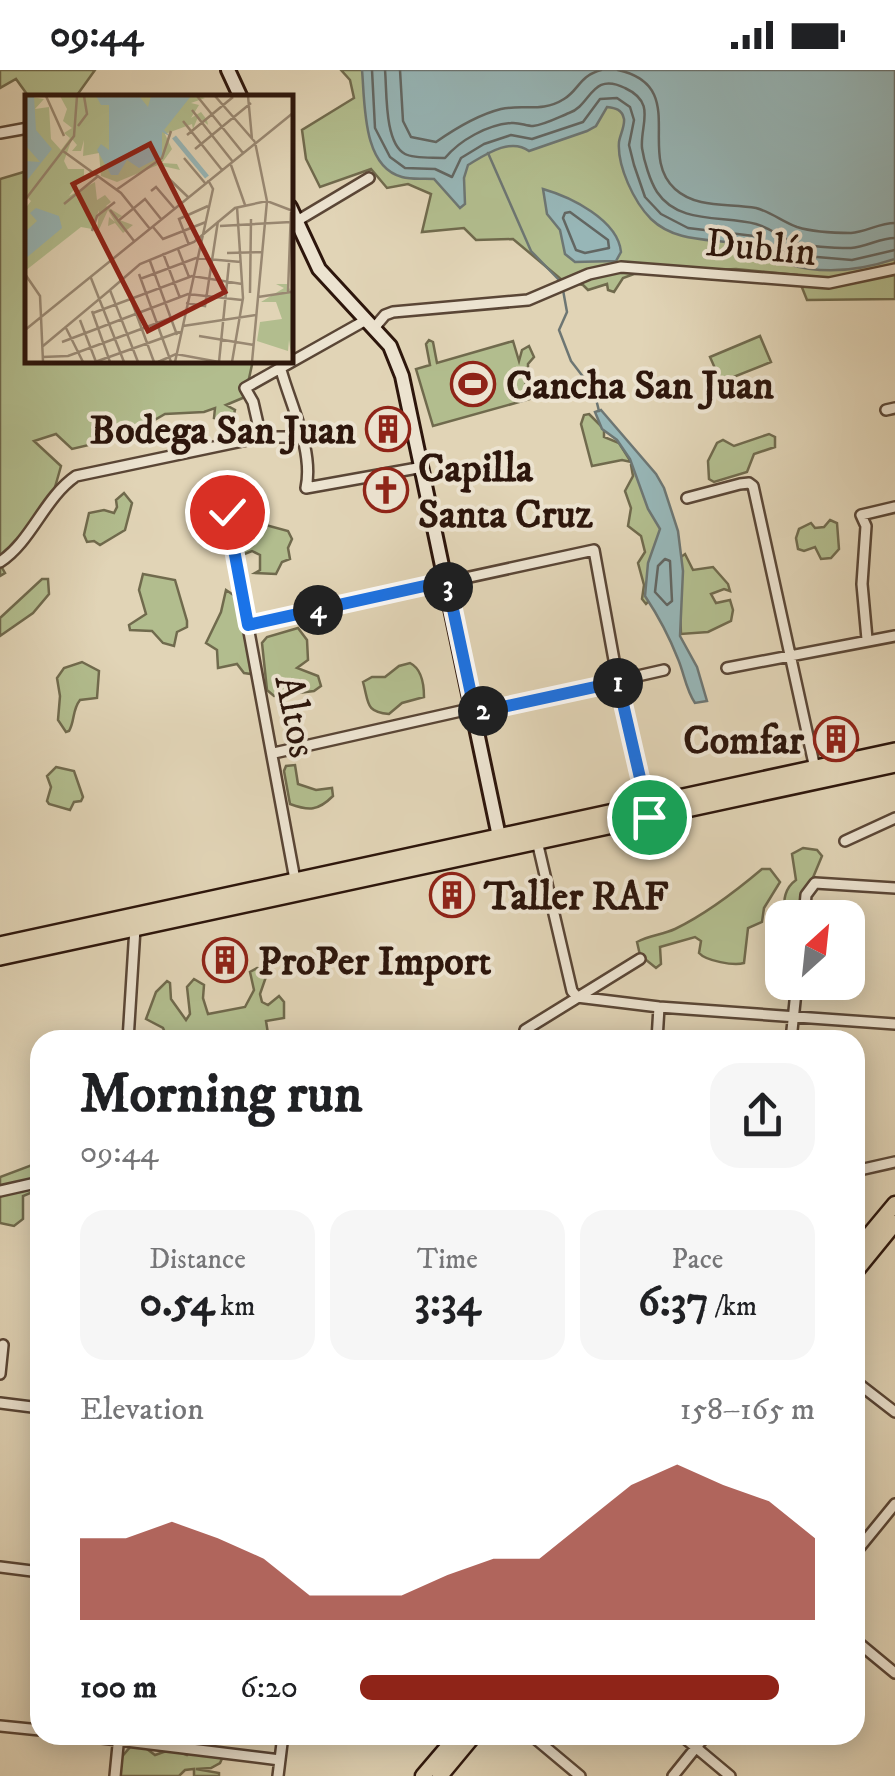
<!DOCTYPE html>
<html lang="en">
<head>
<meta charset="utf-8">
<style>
  body { margin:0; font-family:"IM FELL DW Pica",serif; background:#f6f6f6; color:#202124; height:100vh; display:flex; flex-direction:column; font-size:38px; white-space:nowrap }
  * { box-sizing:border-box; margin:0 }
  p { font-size:32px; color:#757577 }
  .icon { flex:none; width:55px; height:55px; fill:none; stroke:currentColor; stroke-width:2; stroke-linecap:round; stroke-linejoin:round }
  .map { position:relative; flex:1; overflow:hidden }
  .drawer { position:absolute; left:30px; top:960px; width:835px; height:715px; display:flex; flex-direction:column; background:#fff; border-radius:30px; box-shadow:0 5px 25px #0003 }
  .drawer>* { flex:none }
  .needle { width:65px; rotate:27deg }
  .tools { position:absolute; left:765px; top:830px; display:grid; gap:20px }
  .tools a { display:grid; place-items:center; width:100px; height:100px; border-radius:20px; background:#fff; box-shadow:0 5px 25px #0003; font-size:50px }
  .pin { position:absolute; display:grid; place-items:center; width:85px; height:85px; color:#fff; margin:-42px; border:5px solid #fff; border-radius:50%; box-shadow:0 2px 10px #0007 }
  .km { position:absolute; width:50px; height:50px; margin:-25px; border-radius:50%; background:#222; color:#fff; font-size:28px; line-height:50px; text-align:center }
  .round { display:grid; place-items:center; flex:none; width:105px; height:105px; border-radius:30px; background:#f6f6f6 }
  .head { display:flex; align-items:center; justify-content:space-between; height:170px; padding:0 50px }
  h1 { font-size:55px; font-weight:800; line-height:75px }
  .metrics { display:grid; grid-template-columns:repeat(3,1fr); gap:15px; height:170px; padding:10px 50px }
  .metrics div { display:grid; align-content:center; border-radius:25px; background:#f6f6f6; text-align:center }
  .metrics b { font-size:42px; font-weight:800 }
  .metrics small { font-size:28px; font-weight:400 }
  .metrics p { font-size:28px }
  .chart { height:280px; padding:20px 50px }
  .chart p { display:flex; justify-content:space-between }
  .chart svg { width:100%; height:180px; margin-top:10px; fill:#8f2418; opacity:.7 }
  ul { padding:0 50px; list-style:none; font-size:32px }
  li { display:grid; grid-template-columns:160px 120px 1fr; align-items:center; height:75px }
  li i { height:25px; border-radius:12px; background:#8f2418 }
  .status { display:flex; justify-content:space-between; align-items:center; height:70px; padding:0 50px; background:#fff; direction:ltr }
  .status svg { height:28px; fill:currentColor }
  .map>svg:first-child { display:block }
  .green { fill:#b2bd8e; stroke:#706a4d; stroke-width:2.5 }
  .water { fill:#97b6b7; stroke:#6d7673; stroke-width:2.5 }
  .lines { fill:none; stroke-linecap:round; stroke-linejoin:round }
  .shore { stroke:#626662; stroke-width:2.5 }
  .stream { stroke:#6d7673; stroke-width:2.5 }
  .street-casing { stroke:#5a4636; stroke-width:14 }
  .secondary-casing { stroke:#2d160c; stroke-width:18 }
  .primary-casing { stroke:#2d160c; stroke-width:19 }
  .highway-casing { stroke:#2d160c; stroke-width:20 }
  .street { stroke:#ece3d0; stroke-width:9 }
  .secondary { stroke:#ece3d0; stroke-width:12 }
  .primary { stroke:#e1d4b6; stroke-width:14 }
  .highway { stroke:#e1d4b6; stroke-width:15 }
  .route-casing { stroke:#fff; stroke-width:20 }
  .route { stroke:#1a73e8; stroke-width:12 }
  .labels { text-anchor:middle; stroke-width:8; stroke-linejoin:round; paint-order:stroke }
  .street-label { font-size:40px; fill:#2d160c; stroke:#ece3d0 }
  .poi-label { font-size:40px; font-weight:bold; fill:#2d160c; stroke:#ece3d0; text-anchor:start }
  .inset-river { fill:none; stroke:#97b6b7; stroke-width:5 }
  .inset-road { fill:none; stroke:#998872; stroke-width:2.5 }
  .view { fill:#8f2418; fill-opacity:0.15; stroke:#8f2418; stroke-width:5 }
  .inset-edge { fill:none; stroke:#2d160c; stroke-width:5 }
</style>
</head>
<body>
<div class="status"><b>09:44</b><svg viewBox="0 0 49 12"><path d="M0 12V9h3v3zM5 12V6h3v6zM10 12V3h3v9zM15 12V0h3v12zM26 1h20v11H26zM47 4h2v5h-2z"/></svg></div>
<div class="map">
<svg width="895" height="1706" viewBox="0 0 895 1706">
  <rect width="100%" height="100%" fill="#e1d4b6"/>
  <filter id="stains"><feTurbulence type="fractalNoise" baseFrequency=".002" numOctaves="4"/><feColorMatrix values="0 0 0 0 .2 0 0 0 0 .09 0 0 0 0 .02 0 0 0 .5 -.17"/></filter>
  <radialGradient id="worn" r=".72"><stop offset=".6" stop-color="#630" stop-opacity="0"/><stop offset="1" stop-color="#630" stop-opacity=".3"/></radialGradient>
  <path class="green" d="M0,0h95l-20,28 -46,-1 -13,-18 -16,9z
    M341,0h554v229l-88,1 -10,-25 -61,-6 -102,5 -11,4 -9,14 -6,-2 -1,-6 -19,6 -5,-5 -21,-5 -49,-41 -37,1 -12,-12 -42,4 9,-38 -23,-10 -21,4 -16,-19 -51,18 -14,-28 -4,-29 52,-32 -4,-18z
    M27,101l1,189h225l-8,37 -19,8 9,5 -4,16 -5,-5 -12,-3 1,-10 -11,4 -39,2 -38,22 -55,13 -16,-15 -22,7 27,25c-14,51 -20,66 -60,100l4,7 -5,3v-397z
    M760,266l11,26 -50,20 -11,-25z
    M429,270l4,2 4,21 76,-22 6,20 3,-11 7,-4 5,11 -6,7v9l-6,-2 8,28 -97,27 -17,-57 14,-4 -4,-21z
    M589,344l15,15v8l15,6 12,19 -9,-2 -30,6 -11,-42 3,-9z
    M769,364l6,3v10l-21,7 -7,18 -33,10 -5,-3 -1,-18 9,-18 6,-3 11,6z
    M634,392l34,67 -14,67 -8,8 -4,-5 2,-14 -6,-22 7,-11 -4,-16 -13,-10 3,-18 -6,-17 8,-15 -2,-11z
    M124,423l8,10 -7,27 -25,15 -6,-4 -7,1 -3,-7 5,-22 15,-3 10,3 3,-6 -1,-7z
    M830,450l7,3 2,26 -8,9 -10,1 -6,-12 -11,4 -6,-2 -2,-11 3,-9 12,-6 4,5 9,-1z
    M262,454l26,7 4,8 -4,9 2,11 -8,3 -6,12 -21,-1 5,-3v-15l-8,-4 -10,4 -5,-6 3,-14 18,3z
    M685,484l8,16 20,-3 15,17 2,7 -6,-2 -13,5 5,9 14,-3 3,10 -2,11 -23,11 -27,2 -3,-75z
    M143,504l32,6 12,41v6l-10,5 -3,14 -11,-3 -11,-12 -22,-1 -1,-5 17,-11 -7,-24z
    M42,509h6l1,15 -16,19 -33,23v-18z
    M226,520l9,6c3,25 20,52 16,78l-7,-1 -7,-9 -19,4 -1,-18 -11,-7 15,-31z
    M298,558l9,12 1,20 -11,8 21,8 3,10 -7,5 -40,5 -7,-6 -5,-47 5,-6z
    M82,592l17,9 -2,27 -17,2c-8,10 -5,21 -11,31l-3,1 -8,-12 2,-24 -3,-18 7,-10z
    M410,593c12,6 14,22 14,34l-22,6 -13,11c-24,-2 -20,-11 -26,-32l9,-5h13l14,-11z
    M295,695l3,19 18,6 16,-2 1,8c-15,15 -24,15 -43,8l-6,-33 2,-5z
    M56,697l18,4 9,26 -2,4 -7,1 -4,8 -21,-6 -2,-3 4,-14 -4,-11z
    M803,778l14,2 5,6 -10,24 2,13 -11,10 8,8 -1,4 -13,2 -10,-4c-6,-12 -1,-26 9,-33l-4,-26z
    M762,799h8l10,13 -16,26 -2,14 -14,6 -4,35c-10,3 -38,-2 -45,-10l2,-12 -6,-4 -35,10 1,17 -5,4 -16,-13 -3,-13c13,-7 25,-7 38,-13 31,-15 61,-38 87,-60z
    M257,898l11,3 -8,23 2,8 6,3 11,-9 5,6v16l-18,3 3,19h-82l-7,-6 -6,6h-6l-5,-12 -17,-9 10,-27 11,-11 3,2 1,16 15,21 4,-6 -3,-27 7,-8 10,6 -1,13 5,16 37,-7 9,-17 -4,-18z
    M40,1092v27l-17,7v23l-9,7 -14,-3v-46z
    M198,1675l13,1 14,6 -5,11 -9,5 -15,1 23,4v3h-25v-7l-9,1 -6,6h-59v-17l11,-13h12l12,9 17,-6 15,6z"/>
  <path class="water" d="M362,0h533v189c-33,11 -72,16 -107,5 -14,-5 -27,-16 -42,-19 -32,-7 -69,-1 -95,-26 -17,-17 -34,-53 -32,-77 1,-7 6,-16 5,-23 -2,-10 -9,-11 -17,-12l-11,19 -9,5 -58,20c-19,-14 -44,4 -61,14l-4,13 1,26 -5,4 -26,-29c-10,-1 -22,1 -32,-2 -40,-10 -37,-75 -40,-107z
    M543,119c28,8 75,31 78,63l-5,9 -41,1 -10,-8 -5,-24 -13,-16z
    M601,340l55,64 8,14 14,43 5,40 -3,65 17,31 10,34 -12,2c-9,-13 -11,-30 -17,-44 -9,-23 -19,-42 -33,-63l3,-33 12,-34 -12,-20 -18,-50 -13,-19 -15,-11 -7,-17z"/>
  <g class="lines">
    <path class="shore" d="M372,0l3,58 15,29 15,11 30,1 17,8 9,-19 23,-14 27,-9 21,4 51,-17 17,-23 17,-1 13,9 4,13 -5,25 5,20 11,32 16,17 27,14 66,8 40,19 58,5 43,-10
      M385,0c2,20 -1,73 20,84 9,5 29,3 40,4 15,-18 42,-33 66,-35 8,-1 15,3 22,3 11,-1 26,-9 36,-13 22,-7 22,-42 56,-25 32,15 15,36 17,60 2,13 8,33 15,44 22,33 66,23 99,32 15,4 26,15 41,19 16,4 37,5 54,5 15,-1 29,-10 44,-10
      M400,0l3,51 8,16 25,5c20,-14 41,-27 65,-33 22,-5 41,4 63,-10 15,-9 15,-23 37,-29
      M618,0c72,16 18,84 57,119 22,20 54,14 81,19 15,4 27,14 41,19 16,5 37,6 54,6 15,-1 28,-10 44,-10
      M565,143l5,-1 38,28 1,8 -24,5 -9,-3 -13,-32z
      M665,489l5,2 2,40 -5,4 -12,-13 3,-26z"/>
    <path class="stream" d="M488,83l43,98 29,30
      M563,220l4,22 -8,18 12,31 23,30 5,20"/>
    <defs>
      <path id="street" d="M0,63l28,-5
        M297,151l72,-43
        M374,258l11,-13 8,-3 135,-12 61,-26 32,-7 208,16 66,-14
        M281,300c10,36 33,81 25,118l117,-21
        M886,340l9,-2
        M261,367l-8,-35 -8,-14 121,-68
        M223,422l73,393
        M687,428l53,-14 9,-1 4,3 63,287
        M0,492c32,-21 44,-64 76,-86l185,-39h40
        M249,555l345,-75 24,132 29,127
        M867,569l-5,-55 4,-58 -5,-11 34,-8
        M727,598l168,-32
        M475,643l189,-43
        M274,683l200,-45
        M537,771l35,150 5,6 82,10 236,17
        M845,771l50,-23
        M804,848l2,-23 9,-12 80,5
        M525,960l115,-71
        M128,970l7,-112
        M657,970l2,-33
        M791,970l6,-58
        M855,1101l40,-9
        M0,1121l40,-9
        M0,1304l3,-29
        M855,1311l40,31
        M0,1333l40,5
        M855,1483l40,-49
        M0,1497l40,5
        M855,1570l40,33
        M0,1656l40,4
        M77,1665l203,25
        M531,1665l49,41
        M681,1665l49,41
        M115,1706l4,-41
        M278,1706l5,-41
        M673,1706l33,-41"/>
      <path id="secondary" d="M228,0l13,28
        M290,137l29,62 71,77 12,30 99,470"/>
      <path id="primary" d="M855,1182l40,-48
        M855,1202l40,-49
        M423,1706l35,-41
        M440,1706l34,-41"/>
      <path id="highway" d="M0,875l895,-194
        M0,887l895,-193"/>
    </defs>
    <use href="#street" class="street-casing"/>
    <use href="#secondary" class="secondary-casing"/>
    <use href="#primary" class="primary-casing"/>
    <use href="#highway" class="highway-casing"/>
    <use href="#street" class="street"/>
    <use href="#secondary" class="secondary"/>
    <use href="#primary" class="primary"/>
    <use href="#highway" class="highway"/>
  </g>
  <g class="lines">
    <defs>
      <path id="route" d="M227,442l21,113 199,-44 28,132 143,-31 31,135"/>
    </defs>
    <use href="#route" class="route-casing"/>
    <use href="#route" class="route"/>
  </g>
  <defs>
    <symbol id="stadium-ring" viewBox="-11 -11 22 22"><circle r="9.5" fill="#ece3d0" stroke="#8f2418" stroke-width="1.5"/><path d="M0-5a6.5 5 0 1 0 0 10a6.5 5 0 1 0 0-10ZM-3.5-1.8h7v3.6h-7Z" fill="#8f2418"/></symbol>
    <symbol id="building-ring" viewBox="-11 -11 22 22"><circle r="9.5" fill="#ece3d0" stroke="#8f2418" stroke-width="1.5"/><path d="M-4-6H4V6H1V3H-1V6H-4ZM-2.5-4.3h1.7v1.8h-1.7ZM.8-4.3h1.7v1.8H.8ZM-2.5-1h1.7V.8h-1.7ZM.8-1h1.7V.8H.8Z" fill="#8f2418"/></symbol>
    <symbol id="church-ring" viewBox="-11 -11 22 22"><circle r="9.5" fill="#ece3d0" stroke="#8f2418" stroke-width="1.5"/><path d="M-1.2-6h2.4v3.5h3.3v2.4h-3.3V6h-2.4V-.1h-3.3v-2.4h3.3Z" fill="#8f2418"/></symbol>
  </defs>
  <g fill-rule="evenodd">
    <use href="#stadium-ring" x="448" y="289" width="50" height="50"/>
    <use href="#building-ring" x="363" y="334" width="50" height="50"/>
    <use href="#church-ring" x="361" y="395" width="50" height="50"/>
    <use href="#building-ring" x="811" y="644" width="50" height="50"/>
    <use href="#building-ring" x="427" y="800" width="50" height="50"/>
    <use href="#building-ring" x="200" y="865" width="50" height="50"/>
  </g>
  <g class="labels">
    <g class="street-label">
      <text transform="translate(761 176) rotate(5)" y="14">Dublín</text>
      <text transform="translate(297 646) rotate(79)" y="14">Altos</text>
    </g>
    <g class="poi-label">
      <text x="506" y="328">Cancha San Juan</text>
      <text x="356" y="373" text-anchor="end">Bodega San Juan</text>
      <text x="418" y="411">Capilla<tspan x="418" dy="46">Santa Cruz</tspan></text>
      <text x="804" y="683" text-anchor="end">Comfar</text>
      <text x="484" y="839">Taller RAF</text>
      <text x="258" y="904">ProPer Import</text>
    </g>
  </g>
  <g transform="translate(25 25)">
    <rect width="268" height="268" fill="#e1d4b6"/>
    <path d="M0,1l19,3 -9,10 14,-2 2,32 10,11 9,-12 -6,-5 8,-5 -9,-7 4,-12 -7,-13h139l6,2 -14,5 8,2 -8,13 10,-6 6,8 1,5 -10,-8 -5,12 -1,-5 -27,10 7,15 -10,14 15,1 3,6 -22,-5 -41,17 -16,-6 -2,-23 -16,3 1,-16 -3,11h-9l5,-6 -5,-6 -8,22 4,8h16v7l-15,20 26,-14 2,18 8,-5 6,7 -5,4 16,10 -5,3 16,6 -10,8 -8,-10 -7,3 1,-9 6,5 -7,-12 -11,24 2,-24 -7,19 -11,-2 -56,44v-62l6,-8 -6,-6zM251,189h11l5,9v69l-3,-22 -1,11 -31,-10 3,-19 22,-3 -6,-17h-15l23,-14z" fill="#b2bd8e"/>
    <path d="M9,1l2,34 16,19 -27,34v-22l15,1 -15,-17v-47zM71,1h43l9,11 3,-11h40l-27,34 7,7 -9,-5v24l-23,12 -12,-8 -9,15h-7l-14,-25 4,-6 8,6v-45h-8zM11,113l23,8 3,12 -37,31v-27l12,-11 -7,-8z" fill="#97b6b7"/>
    <path class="inset-river" d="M149,42l33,40"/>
    <path class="inset-road" d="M21,1l18,40M172,1l46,57M190,1l40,46M223,1l4,43M167,15l41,52M158,26l39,49M53,31l9,-12 -3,-18M162,40l46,-38M170,54l56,-46M38,56l58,42 29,36M159,63l21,25M206,70l14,40M139,79l24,23M91,95l46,-32 9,-27M126,96l5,-4 18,21M0,105l49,-64 3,-40M39,109l33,-27M85,115l24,31M93,126l27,-22 16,20M195,131l71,-4M128,132l10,12 43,-17M67,136l5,-15 18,-14M164,150l-10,-26 29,-13M153,154l11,28M138,158l17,45M202,158l35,-1M125,166l27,74M0,179l15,22 1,21M114,179l32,88M66,183l33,84M115,184l56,-21 45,4M85,195l30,-26 54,-22 41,-34 32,-7 26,10M263,197l3,-82M225,198l1,-74M104,199l25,68M233,202l33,-5M161,208l19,3 13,-85M67,216l18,51M68,218l99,-37 50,8M16,222l2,45M55,225l16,42M40,231l18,36M158,231l73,-11M0,235l268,-217M174,241l55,9M37,247l126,-48 54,6M18,251l67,-56 28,72M17,262l26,-1 103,-38M70,267l87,-31M133,267l18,-8 43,8M150,267l38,-173 -5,-9M194,267l10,-99M207,267l11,-64 -6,-91M227,267l15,-161 -12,-59"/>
    <path class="view" d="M125,49l75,148 -77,39 -75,-147z"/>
    <rect width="268" height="268" class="inset-edge"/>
  </g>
  <rect width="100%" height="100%" filter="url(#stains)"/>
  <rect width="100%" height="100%" fill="url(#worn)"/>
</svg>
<div class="tools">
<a><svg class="needle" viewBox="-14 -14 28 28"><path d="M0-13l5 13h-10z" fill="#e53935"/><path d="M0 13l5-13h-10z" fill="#757577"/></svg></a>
</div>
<div class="pin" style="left:649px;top:747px;background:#1e9e55"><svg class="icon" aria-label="arrive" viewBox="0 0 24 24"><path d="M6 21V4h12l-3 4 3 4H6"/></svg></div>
<div class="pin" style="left:227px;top:442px;background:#d93025"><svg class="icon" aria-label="check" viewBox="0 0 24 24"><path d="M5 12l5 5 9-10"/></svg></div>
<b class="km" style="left:618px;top:613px">1</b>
<b class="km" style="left:483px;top:641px">2</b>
<b class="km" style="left:448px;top:517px">3</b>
<b class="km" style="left:318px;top:540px">4</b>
<section class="drawer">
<div class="head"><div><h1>Morning run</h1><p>09:44</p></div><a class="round"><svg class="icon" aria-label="share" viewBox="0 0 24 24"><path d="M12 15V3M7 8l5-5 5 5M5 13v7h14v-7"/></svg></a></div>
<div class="metrics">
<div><p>Distance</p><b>0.54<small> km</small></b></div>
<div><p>Time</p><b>3:34</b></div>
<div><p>Pace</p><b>6:37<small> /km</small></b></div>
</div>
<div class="chart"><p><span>Elevation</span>158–165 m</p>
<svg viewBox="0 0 160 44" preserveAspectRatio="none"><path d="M0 44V24L10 24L20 20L30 24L40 29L50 38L60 38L70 38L80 33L90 29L100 29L110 20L120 11L130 6L140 11L150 15L160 24V44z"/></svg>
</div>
<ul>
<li><b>100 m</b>6:20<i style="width:92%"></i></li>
</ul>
</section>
</div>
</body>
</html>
